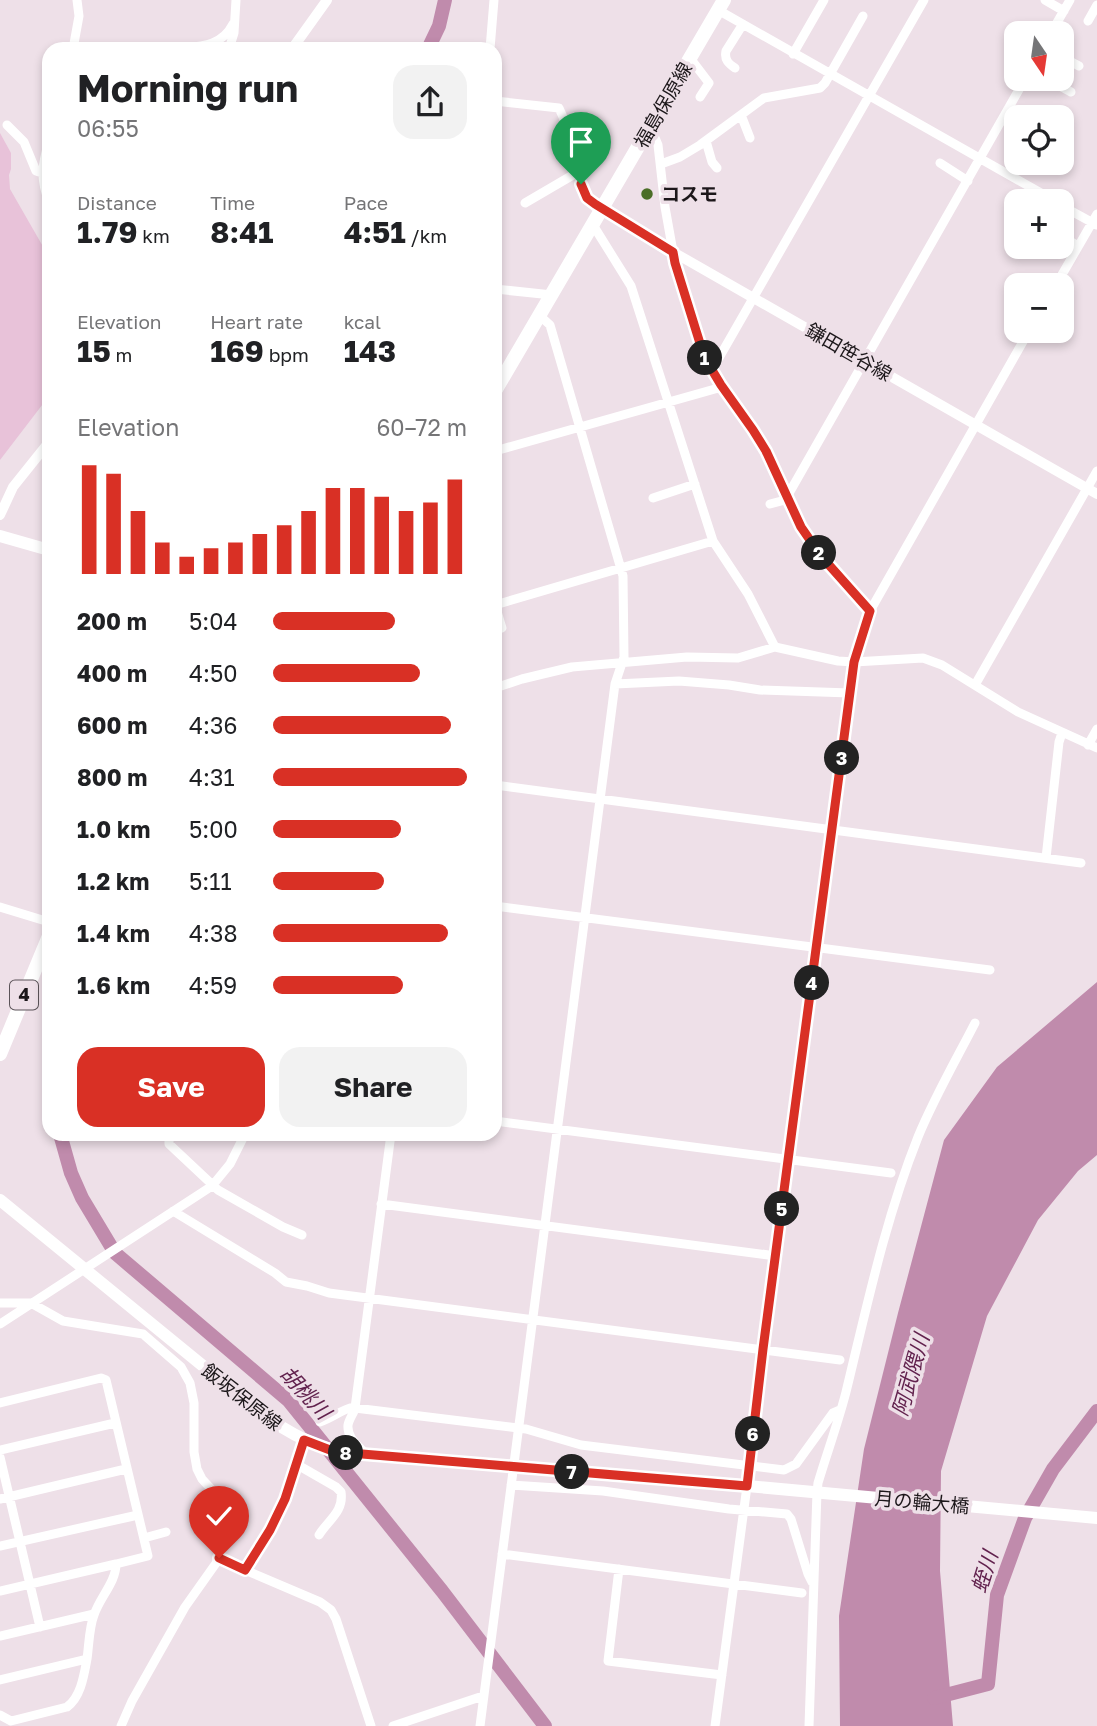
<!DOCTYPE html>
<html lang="en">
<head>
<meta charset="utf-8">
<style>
  body { margin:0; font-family:"Golos Text","Noto Sans JP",sans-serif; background:#f2f2f2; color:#202124; height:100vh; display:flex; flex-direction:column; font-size:26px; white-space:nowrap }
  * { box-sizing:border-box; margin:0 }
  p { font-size:23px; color:#757577 }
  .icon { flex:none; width:38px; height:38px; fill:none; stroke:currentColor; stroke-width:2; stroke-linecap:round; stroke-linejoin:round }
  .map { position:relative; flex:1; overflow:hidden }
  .drawer { position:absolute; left:42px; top:42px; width:460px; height:1099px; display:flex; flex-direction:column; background:#fff; border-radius:21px; box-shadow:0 4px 10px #0003 }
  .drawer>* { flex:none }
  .needle { width:46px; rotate:167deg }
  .fabs { position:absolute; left:1004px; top:21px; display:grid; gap:14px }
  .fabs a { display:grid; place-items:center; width:70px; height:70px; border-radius:14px; background:#fff; box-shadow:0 4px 10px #0003; font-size:35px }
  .pin { position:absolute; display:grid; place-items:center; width:60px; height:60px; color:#fff; margin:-72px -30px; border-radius:50% 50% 50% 0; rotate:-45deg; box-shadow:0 0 7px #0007 }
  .pin .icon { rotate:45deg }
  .km { position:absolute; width:35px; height:35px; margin:-18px; border-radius:50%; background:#222; color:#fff; font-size:19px; line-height:35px; text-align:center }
  .round { display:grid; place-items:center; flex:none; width:74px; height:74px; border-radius:21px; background:#f2f2f2 }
  .headline { display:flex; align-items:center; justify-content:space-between; height:119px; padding:0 35px }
  h1 { font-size:38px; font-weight:700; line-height:52px }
  .stats { display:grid; grid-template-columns:repeat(3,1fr); gap:10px; height:119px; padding:7px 35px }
  .stats div { display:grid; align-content:center }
  .stats b { font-size:30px; font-weight:700 }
  .stats small { font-size:19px; font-weight:400 }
  .stats p { font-size:19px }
  .chart { height:196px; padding:14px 35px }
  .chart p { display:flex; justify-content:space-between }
  .chart svg { width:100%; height:126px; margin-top:7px; stroke:#d93025; stroke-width:6 }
  .cta { display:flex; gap:14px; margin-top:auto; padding:14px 35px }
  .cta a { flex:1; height:80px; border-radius:21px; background:#d93025; color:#fff; font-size:28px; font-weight:700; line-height:80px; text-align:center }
  .cta a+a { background:#f2f2f2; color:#202124 }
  ul { padding:0 35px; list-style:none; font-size:23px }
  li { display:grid; grid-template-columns:112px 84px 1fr; align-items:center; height:52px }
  li i { height:18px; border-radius:9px; background:#d93025 }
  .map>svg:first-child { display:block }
  .green { fill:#e8c2d9 }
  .water { fill:#c08bac }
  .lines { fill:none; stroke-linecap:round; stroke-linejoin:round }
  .river { stroke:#c08bac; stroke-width:14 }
  .minor { stroke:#fff; stroke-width:9 }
  .tertiary { stroke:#fff; stroke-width:10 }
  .secondary { stroke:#fff; stroke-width:12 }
  .primary { stroke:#fff; stroke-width:14 }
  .route-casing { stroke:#fff; stroke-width:14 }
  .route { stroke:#d93025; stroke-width:9 }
  .poi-dot { fill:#4b6e27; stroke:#eee0e8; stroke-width:2.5 }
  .labels { text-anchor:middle; stroke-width:7; stroke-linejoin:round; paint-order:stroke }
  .shield { fill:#eee0e8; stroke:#5b5358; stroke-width:2 }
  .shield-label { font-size:18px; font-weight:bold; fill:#1c171a }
  .street-label { font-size:19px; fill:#1c171a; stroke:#eee0e8 }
  .poi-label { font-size:19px; font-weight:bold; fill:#1c171a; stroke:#eee0e8; text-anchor:start }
  .water-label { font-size:21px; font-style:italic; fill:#62224e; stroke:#eee0e8 }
</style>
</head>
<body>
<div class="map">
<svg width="1097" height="1726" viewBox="0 0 1097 1726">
  <rect width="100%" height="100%" fill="#eee0e8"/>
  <path class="green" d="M0,133l11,20v16l-2,6 1,14 39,68v139l-49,64z"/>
  <path class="water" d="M1097,982v173l-19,16 -40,49 -51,96 -46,155 -1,100 13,155h-113l-1,-110 25,-167 34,-136 46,-173 53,-73z"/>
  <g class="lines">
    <path class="river" d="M428,49l11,-23 6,-26
      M60,1134l11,39 11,25 33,55 174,148 153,190 103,135
      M934,1698l54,-14 9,-89 28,-77 28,-49 44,-58"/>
    <path class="minor" d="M1045,0l19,11
      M718,10l337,191
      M1088,21l9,-16
      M1051,33l19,-33
      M73,49l6,-33 -2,-16
      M173,49c25,-3 48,-1 60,-25
      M229,49l5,-16 2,-33
      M490,49l4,-49
      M793,54l31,-54
      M1062,57l17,9
      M690,58l19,25 -9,14
      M735,68c-6,-4 -11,-8 -9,-17l17,-27
      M1047,79l24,13
      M495,101l64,7 4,9 22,77 2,4 15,11
      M741,115l9,23
      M7,125l17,17 12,29 6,2
      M649,130l4,3 5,12 7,62 10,56 30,95 16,27 32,45 13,21 35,76 20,29 49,55
      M49,141c-7,24 -9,37 0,61
      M706,141l6,21 5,6
      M940,163l28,18
      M661,164l19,-7 20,-12 64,-47 56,-10 5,-5 38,-67
      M525,203l53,-31
      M1062,206l35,19
      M593,225l38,61 82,255 35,53 27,53
      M1062,236l16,10
      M1056,285l41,-71
      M495,289l57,6
      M712,370l212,-370
      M495,451l227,-64
      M788,495l237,-416
      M653,498l42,-14
      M770,504l19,-5
      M495,605l218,-64
      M495,605l7,23
      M615,684l64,-3 50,4 31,5 90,3
      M975,685l122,-214
      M495,688l27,-9 50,-12 115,-10 51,1 37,-11 63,14 16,1 69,-4 19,7 76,47 79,36
      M1088,745l9,-16
      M495,785l586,78
      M1046,858l13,-116 3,-9
      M495,906l495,64
      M0,907l49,15
      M495,1121l396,52
      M169,1134v10l49,46 65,37 19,8
      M381,1204l395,52
      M173,1211l102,62 11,9 21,4 22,7 511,67
      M0,1303h31l32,18 80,13 38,33 9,16 4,20v49l3,17 5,10 12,13 6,13 5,16 -3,25 -3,13 -34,48 -53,94 -11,25
      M0,1324l212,-138 18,-22 15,-30
      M0,1403l101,-25 5,2 42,176 -32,8c0,18 -16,33 -22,51 -5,13 -5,30 -7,44l-87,21
      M320,1422c12,-4 21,-12 33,-15l2,1 171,21 55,16 203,25 12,-6 37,-51 7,-3
      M0,1450l115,-27
      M362,1454v-4c-7,-7 -15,-14 -14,-25 1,-6 6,-12 7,-17l36,-274
      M0,1457l40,170
      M296,1464l40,23 5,5c3,20 -13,28 -22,43
      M511,1485l92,6 126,18 58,5 4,5 17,55 4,8
      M0,1499l126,-30
      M144,1538l22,-6
      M0,1546l138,-31
      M502,1554l300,39
      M219,1557l26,13 75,32 11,8 5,9 35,107
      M619,1569l-11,92 114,14
      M245,1570l25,-40 15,-31 19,-59
      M0,1591l116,-27
      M0,1636l94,-22
      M0,1715l11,6 56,-14c14,-10 17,-32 20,-48
      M393,1726l90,-30
      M480,1726l135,-1042 9,-27 -1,-81 -73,-251 -11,-10
      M715,1726l32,-240 16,-137 91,-687 16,-51 159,-280
      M809,1726l8,-234 1,-9c9,-30 20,-60 28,-91 21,-86 39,-172 72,-255 16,-39 38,-77 57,-114"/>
    <path class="tertiary" d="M292,49l35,-49
      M602,209l71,43 424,242
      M0,515l13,-28 36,-45"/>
    <path class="secondary" d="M0,536l49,14
      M0,1200l257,210c32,24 63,41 102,44l388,32 350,32"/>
    <path class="primary" d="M495,391l229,-391
      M0,1054l49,-118"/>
  </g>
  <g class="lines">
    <defs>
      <path id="route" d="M219,1558l26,12 25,-40 15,-31 19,-59 26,10 20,3 397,33 16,-137 91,-687 16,-51 -49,-55 -20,-29 -35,-76 -13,-21 -32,-45 -12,-20 -6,-12 -28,-90 -2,-11 -78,-48 -8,-6 -6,-14"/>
    </defs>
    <use href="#route" class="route-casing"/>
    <use href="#route" class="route"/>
  </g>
  <circle class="poi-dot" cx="647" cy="194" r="7"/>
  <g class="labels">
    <rect class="shield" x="10" y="980.5" width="28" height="29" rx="5"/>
    <g class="shield-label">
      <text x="24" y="1001">4</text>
    </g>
    <g class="street-label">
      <text transform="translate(663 105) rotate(-60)" y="7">福島保原線</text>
      <text transform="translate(849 352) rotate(30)" y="7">鎌田笹谷線</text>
      <text transform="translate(242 1397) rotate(38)" y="7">飯坂保原線</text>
      <text transform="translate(922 1502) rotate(5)" y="7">月の輪大橋</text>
    </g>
    <g class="poi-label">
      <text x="661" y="201">コスモ</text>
    </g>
    <g class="water-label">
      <text transform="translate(911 1375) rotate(-74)" y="7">阿武隈川</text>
      <text transform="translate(305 1393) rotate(47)" y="7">胡桃川</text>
      <text transform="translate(985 1572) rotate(-73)" y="7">蛭川</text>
    </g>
  </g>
</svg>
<div class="fabs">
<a><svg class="needle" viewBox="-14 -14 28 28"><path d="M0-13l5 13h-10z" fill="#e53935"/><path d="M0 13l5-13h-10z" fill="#757577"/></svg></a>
<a><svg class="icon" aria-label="locate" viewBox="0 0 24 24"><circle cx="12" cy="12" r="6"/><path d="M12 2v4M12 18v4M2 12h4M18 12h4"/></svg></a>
<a>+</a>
<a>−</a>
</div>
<div class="pin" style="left:581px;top:184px;background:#1e9e55"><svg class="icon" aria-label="arrive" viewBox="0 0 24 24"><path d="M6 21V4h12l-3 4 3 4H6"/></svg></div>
<div class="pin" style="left:219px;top:1558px;background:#d93025"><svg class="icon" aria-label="check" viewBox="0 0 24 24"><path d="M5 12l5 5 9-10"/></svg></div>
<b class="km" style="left:705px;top:358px">1</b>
<b class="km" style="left:819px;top:553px">2</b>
<b class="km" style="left:842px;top:758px">3</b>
<b class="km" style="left:812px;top:983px">4</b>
<b class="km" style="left:782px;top:1209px">5</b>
<b class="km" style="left:753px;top:1434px">6</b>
<b class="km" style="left:572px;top:1472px">7</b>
<b class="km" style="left:346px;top:1453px">8</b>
<section class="drawer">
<div class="headline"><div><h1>Morning run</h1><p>06:55</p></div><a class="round"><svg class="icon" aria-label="share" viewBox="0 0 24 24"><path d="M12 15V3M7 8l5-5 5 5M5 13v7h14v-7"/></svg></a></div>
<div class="stats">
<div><p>Distance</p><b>1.79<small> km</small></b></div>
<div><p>Time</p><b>8:41</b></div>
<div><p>Pace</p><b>4:51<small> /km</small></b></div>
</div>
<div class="stats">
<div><p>Elevation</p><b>15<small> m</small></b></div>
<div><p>Heart rate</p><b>169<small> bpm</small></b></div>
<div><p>kcal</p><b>143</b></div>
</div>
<div class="chart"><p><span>Elevation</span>60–72 m</p>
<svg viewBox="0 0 160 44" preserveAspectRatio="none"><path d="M5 44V6M15 44V9M25 44V22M35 44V33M45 44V38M55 44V35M65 44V33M75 44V30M85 44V27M95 44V22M105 44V14M115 44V14M125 44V17M135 44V22M145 44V19M155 44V11"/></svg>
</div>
<ul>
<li><b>200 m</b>5:04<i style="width:63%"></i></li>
<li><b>400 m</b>4:50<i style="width:76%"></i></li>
<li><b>600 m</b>4:36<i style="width:92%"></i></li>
<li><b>800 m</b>4:31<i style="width:100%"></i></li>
<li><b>1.0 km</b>5:00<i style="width:66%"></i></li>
<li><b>1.2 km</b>5:11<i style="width:57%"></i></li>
<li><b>1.4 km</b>4:38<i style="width:90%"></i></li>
<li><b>1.6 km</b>4:59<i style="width:67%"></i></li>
</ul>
<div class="cta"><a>Save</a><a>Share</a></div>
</section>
</div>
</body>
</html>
